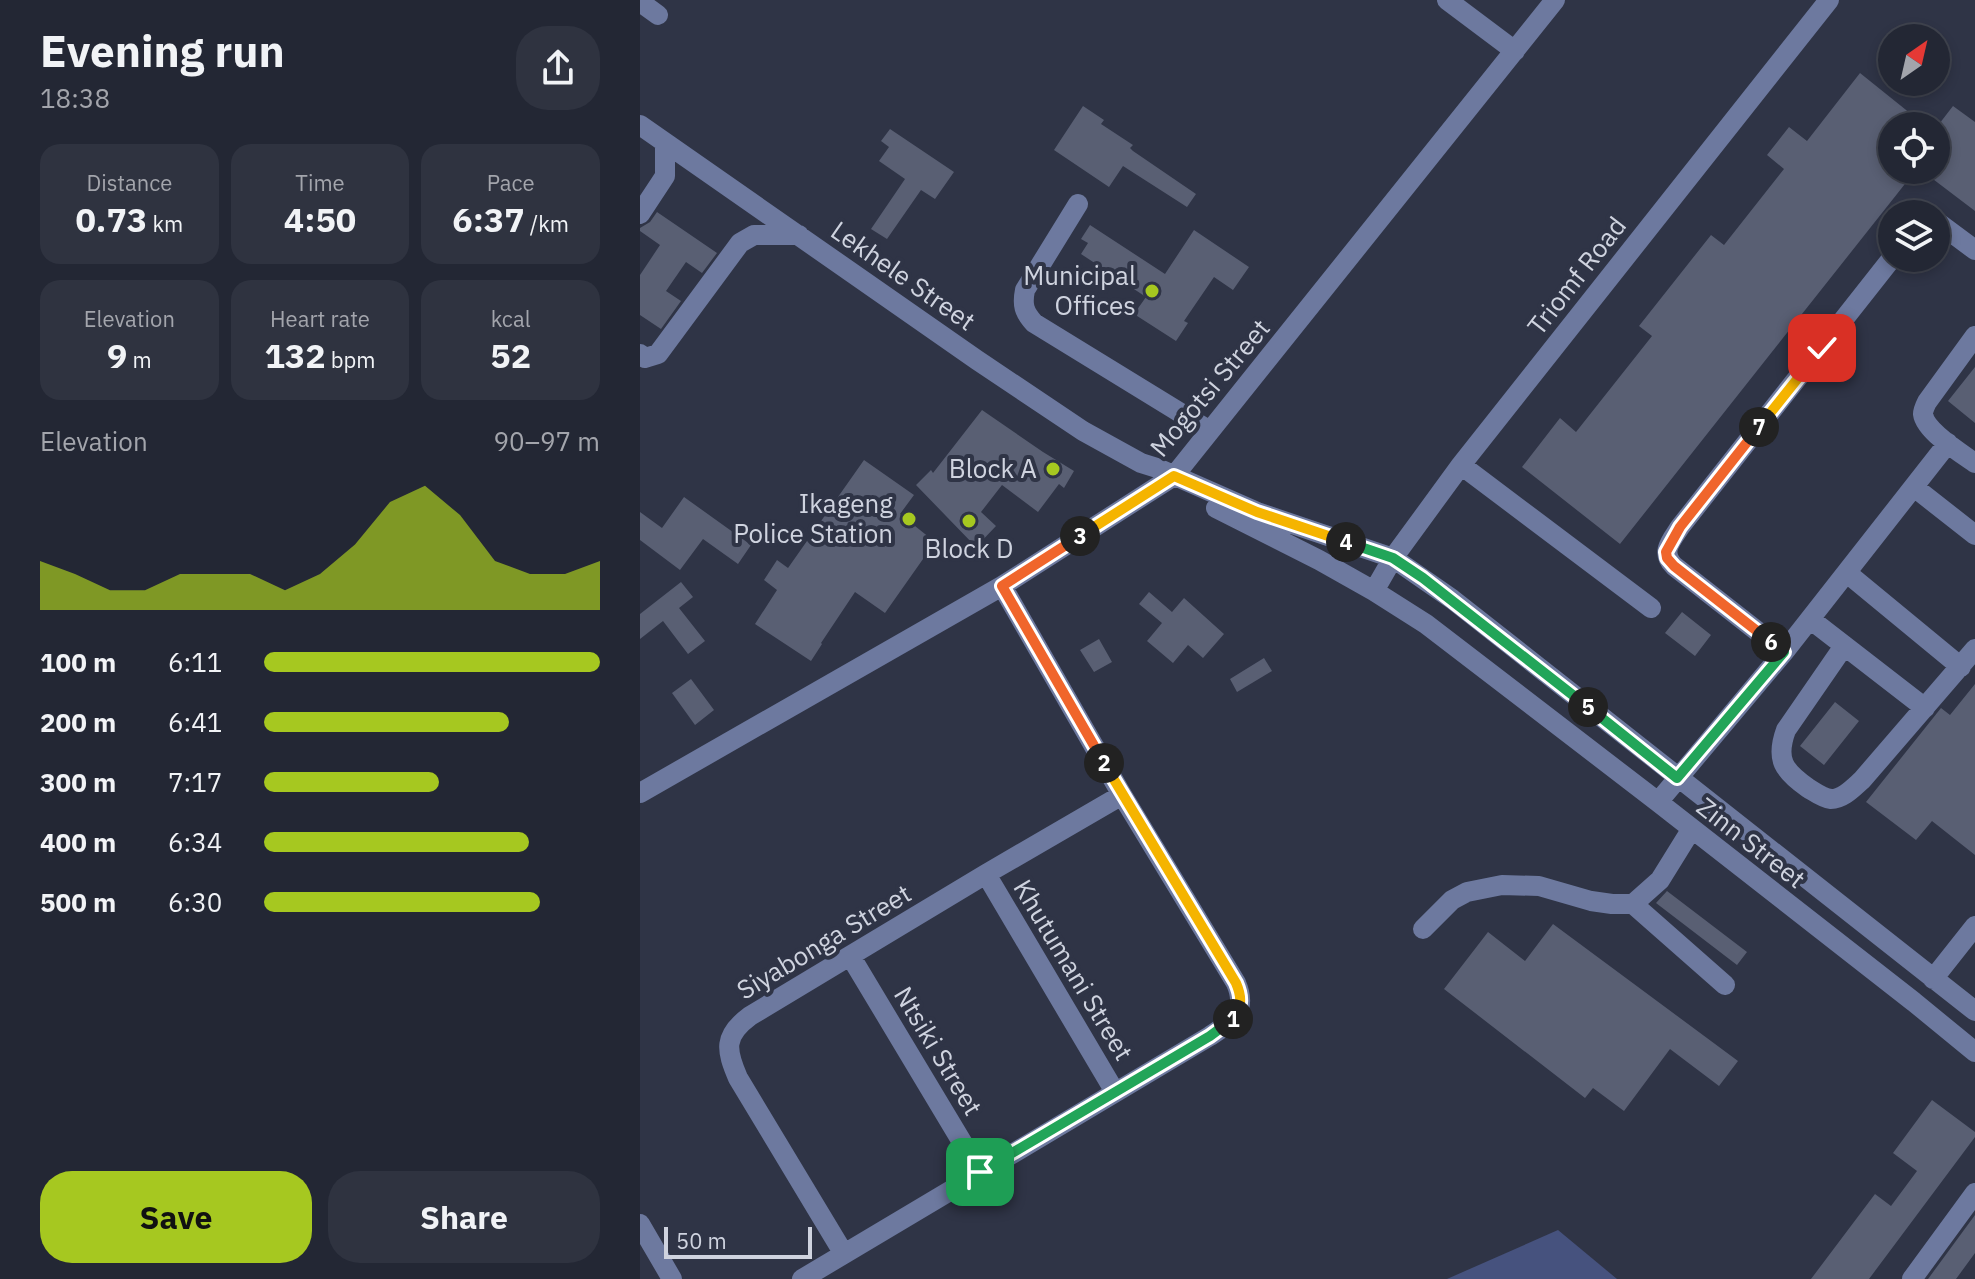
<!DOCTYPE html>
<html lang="en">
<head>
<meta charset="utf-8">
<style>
  body { margin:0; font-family:"IBM Plex Sans",sans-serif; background:#2f3340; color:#f1f3f6; height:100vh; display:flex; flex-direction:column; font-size:30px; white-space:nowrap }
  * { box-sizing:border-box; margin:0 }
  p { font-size:26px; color:#a3a5ac }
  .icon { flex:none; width:44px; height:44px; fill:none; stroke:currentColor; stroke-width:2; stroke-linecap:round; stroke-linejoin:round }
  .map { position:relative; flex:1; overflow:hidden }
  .details { display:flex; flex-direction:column; background:#232734; width:640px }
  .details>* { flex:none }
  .needle { width:52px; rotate:34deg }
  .tools { position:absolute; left:1238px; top:24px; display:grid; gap:16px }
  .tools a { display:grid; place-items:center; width:72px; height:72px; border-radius:50%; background:#232734; box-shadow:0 4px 12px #0003,0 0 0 2px #40444f; font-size:40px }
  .scale { position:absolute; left:24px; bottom:20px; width:148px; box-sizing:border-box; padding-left:8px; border:4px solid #cfd3df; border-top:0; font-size:22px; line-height:28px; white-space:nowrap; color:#cfd3df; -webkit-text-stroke:6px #2f3446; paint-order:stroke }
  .pin { position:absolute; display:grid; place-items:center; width:68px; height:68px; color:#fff; margin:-34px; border-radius:16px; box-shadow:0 4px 12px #0006 }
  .km { position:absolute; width:40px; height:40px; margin:-20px; border-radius:50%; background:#222; color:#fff; font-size:22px; line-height:40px; text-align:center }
  .round { display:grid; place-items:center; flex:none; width:84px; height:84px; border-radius:32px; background:#2f3340 }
  .headline { display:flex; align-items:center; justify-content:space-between; height:136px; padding:0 40px }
  h1 { font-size:44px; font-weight:700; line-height:60px }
  .stats { display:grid; grid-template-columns:repeat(3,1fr); gap:12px; height:136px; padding:8px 40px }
  .stats div { display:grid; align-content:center; border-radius:20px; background:#2f3340; text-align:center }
  .stats b { font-size:34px; font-weight:700 }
  .stats small { font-size:22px; font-weight:400 }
  .stats p { font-size:22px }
  .chart { height:224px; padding:16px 40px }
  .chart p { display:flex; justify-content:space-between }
  .chart svg { width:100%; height:144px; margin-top:8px; fill:#a6c820; opacity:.7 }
  .action { display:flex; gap:16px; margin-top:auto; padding:16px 40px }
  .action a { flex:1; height:92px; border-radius:32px; background:#a6c820; color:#111; font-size:32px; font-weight:700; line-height:92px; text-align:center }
  .action a+a { background:#2f3340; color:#f1f3f6 }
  ul { padding:0 40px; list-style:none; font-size:26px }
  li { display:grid; grid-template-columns:128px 96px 1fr; align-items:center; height:60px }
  li i { height:20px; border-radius:10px; background:#a6c820 }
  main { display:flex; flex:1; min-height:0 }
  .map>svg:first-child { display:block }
  .green { fill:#46527e }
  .building { fill:#595f73 }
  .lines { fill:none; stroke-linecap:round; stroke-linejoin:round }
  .minor { stroke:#6d799f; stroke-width:20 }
  .split-1-casing { stroke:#fff; stroke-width:16 }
  .split-2-casing { stroke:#fff; stroke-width:16 }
  .split-3-casing { stroke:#fff; stroke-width:16 }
  .split-4-casing { stroke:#fff; stroke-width:16 }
  .split-5-casing { stroke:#fff; stroke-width:16 }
  .split-6-casing { stroke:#fff; stroke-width:16 }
  .split-7-casing { stroke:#fff; stroke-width:16 }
  .split-8-casing { stroke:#fff; stroke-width:16 }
  .split-1 { stroke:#22a559; stroke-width:10 }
  .split-2 { stroke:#f5b400; stroke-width:10 }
  .split-3 { stroke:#f0652b; stroke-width:10 }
  .split-4 { stroke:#f5b400; stroke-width:10 }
  .split-5 { stroke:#22a559; stroke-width:10 }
  .split-6 { stroke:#22a559; stroke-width:10 }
  .split-7 { stroke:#f0652b; stroke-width:10 }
  .split-8 { stroke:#f5b400; stroke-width:10 }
  .poi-dot { fill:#a6c820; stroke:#2f3446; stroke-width:3 }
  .labels { text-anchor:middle; stroke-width:8; stroke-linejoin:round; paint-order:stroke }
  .street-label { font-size:26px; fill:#cfd3df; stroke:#2f3446 }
  .poi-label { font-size:26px; fill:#cfd3df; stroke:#2f3446; text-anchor:end }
</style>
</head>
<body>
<main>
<section class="details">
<div class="headline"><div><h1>Evening run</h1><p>18:38</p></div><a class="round"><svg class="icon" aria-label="share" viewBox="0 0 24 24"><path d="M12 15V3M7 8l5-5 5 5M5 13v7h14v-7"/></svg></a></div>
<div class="stats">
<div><p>Distance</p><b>0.73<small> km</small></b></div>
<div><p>Time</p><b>4:50</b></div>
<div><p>Pace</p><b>6:37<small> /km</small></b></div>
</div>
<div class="stats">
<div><p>Elevation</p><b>9<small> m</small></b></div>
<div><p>Heart rate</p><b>132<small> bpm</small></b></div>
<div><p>kcal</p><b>52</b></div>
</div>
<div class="chart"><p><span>Elevation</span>90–97 m</p>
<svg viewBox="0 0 160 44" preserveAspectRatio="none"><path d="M0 44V29L10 33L20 38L30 38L40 33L50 33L60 33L70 38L80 33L90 24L100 11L110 6L120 15L130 29L140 33L150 33L160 29V44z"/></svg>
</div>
<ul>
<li><b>100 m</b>6:11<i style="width:100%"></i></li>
<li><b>200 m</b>6:41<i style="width:73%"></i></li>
<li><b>300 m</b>7:17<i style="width:52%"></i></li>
<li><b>400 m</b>6:34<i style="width:79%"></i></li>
<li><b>500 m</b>6:30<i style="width:82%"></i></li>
</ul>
<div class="action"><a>Save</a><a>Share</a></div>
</section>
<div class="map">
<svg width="1335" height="1279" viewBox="0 0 1335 1279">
  <rect width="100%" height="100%" fill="#2f3446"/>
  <path class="green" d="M918,1230l59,49h-170z"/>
  <path class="building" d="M1220,73l66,53h-34v44h24l-296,374 -98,-77 38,-49 16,14 76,-96 -13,-10 72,-91 13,10 60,-76 -17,-14 22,-28 18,14z
    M443,106l21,14 -3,4 32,21 -3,3 3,3 63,43 -9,13 -64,-41 -14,21 -55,-37z
    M1313,106l22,16v89l-54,-41h15v-42z
    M250,129l64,43 -19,27 -14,-9 -34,49 -16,-10 34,-50 -26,-18 10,-14 -8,-6z
    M17,212l60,41 -15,20 -16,-11 -20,29 15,10 -20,28 -21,-14v-40l20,-30 -20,-14v-3l10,-6z
    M450,225l75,49 29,-44 55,37 -16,23 -19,-13 -30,44 4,2 -12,18 -42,-27 12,-17 -65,-43 7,-11 -7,-4z
    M1335,367v56l-27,-22z
    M342,410l61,42 31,19 -10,17 -5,-4 -21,28 -36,-27 -21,27 15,14 -20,21 -60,-62 15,-15 2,3z
    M224,460l50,35 -14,19 35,28 -50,71 -30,-21 -34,51 1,1 -11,17 -56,-37 22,-34 -13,-10 13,-20 11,8z
    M44,497l67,48 -13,19 -35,-25 -23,31 -40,-30v-28l22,16z
    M41,582l12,15 -14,11 26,33 -17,13 -25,-33 -23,18v-25z
    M509,592l23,20 12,-14 40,36 -21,24 -15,-13 -15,18 -26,-22 15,-18 -23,-19z
    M1042,612l29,23 -16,21 -30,-23z
    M459,639l13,23 -18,10 -14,-22z
    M624,658l8,13 -35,21 -7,-13z
    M51,679l23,31 -19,15 -23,-32z
    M1335,684v171l-43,-34 -16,19 -50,-38 75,-94 9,7z
    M1195,702l24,19 -35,44 -24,-19z
    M1027,891l80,61 -10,13 -81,-62z
    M913,924l185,137 -19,25 -49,-37 -46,62 -31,-23 -8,10 -141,-109 44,-57 37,29z
    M1292,1100l43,32v5l-106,142h-58l64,-85 16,12 26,-35 -24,-18z
    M1335,1215v38l-19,26h-28z"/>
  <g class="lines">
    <path class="minor" d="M807,0l68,51
      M0,2l18,13
      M0,125l337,235 106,71 58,32 16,5 100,44 136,46 59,41 523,412
      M438,204l-53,86c-3,15 -1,22 9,33l176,108
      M0,214l25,-38v-33
      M1296,221l39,29
      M1335,336l-48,66c-2,4 -4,8 -4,12 2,17 39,40 52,49
      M0,354l5,4 13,-4 82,-111 14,-8h45
      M821,465l190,143
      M1274,487l61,48
      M576,508l103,52 55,31 52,33 232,178 256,200 61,50
      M1207,573l114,94
      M734,591l19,-33 68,-93 368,-465
      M1170,619l115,89
      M1204,646l-58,84c-11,30 -2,41 22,58 7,4 14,10 23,11 12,0 22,-11 31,-19l113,-131
      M1144,652l-110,-86c-14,-14 -3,-25 6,-39l212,-269
      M0,793l362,-207 172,-110 381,-476
      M1018,802l126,-150 164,-209
      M346,874l129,218
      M993,904l92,81
      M783,929l29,-29 15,-8 35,-7 37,1 52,15 21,3h21l27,-24 31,-50
      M211,957l129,215
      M1293,979l42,-53
      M0,1224l32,55
      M204,1254l-106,-176c-12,-28 -15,-42 12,-62l236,-142 136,-79
      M162,1279l408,-243c23,-15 38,-25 26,-53l-114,-188 -120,-209
      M1272,1279l63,-86"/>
  </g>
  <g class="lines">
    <defs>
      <path id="split-1" d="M340,1172l230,-136 23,-17"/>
      <path id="split-2" d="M464,763l132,220c6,14 6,23 -3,36"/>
      <path id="split-3" d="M440,536l-78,50 102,177"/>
      <path id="split-4" d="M440,536l94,-60 83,36 89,30"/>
      <path id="split-5" d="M706,542l47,16 30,20 165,129"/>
      <path id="split-6" d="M948,707l89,71 107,-126 -13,-10"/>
      <path id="split-7" d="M1119,427l-79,100 -14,25 1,6 7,8 97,76"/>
      <path id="split-8" d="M1119,427l63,-79"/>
    </defs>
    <use href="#split-1" class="split-1-casing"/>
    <use href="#split-2" class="split-2-casing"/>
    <use href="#split-3" class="split-3-casing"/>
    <use href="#split-4" class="split-4-casing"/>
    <use href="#split-5" class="split-5-casing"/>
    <use href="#split-6" class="split-6-casing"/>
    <use href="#split-7" class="split-7-casing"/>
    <use href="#split-8" class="split-8-casing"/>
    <use href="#split-1" class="split-1"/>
    <use href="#split-2" class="split-2"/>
    <use href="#split-3" class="split-3"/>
    <use href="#split-4" class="split-4"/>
    <use href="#split-5" class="split-5"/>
    <use href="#split-6" class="split-6"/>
    <use href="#split-7" class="split-7"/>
    <use href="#split-8" class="split-8"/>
  </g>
  <g class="poi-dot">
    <circle cx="512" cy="291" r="8"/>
    <circle cx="413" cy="469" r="8"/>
    <circle cx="269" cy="519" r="8"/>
    <circle cx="329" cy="521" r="8"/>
  </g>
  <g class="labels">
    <g class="street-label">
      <text transform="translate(263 276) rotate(35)" y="9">Lekhele Street</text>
      <text transform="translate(937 276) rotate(-52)" y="9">Triomf Road</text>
      <text transform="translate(570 388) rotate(-50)" y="9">Mogotsi Street</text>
      <text transform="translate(1111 843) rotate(38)" y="9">Zinn Street</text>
      <text transform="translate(184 942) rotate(-31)" y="9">Siyabonga Street</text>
      <text transform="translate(433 970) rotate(59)" y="9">Khutumani Street</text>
      <text transform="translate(298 1051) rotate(59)" y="9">Ntsiki Street</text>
    </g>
    <g class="poi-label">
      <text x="496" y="285">Municipal<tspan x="496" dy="30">Offices</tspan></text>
      <text x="397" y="478">Block A</text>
      <text x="253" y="513">Ikageng<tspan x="253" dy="30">Police Station</tspan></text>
      <text x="329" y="558" text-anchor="middle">Block D</text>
    </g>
  </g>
</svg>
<div class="tools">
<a><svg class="needle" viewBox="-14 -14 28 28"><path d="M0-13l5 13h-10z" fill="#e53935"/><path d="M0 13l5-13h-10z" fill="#a3a5ac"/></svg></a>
<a><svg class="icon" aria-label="locate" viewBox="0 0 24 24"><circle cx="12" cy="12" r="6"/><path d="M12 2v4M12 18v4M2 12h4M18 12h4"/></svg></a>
<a><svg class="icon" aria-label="layers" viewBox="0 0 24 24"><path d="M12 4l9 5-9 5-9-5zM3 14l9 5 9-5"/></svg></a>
</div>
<div class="scale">50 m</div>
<div class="pin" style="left:340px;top:1172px;background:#1e9e55"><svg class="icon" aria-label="arrive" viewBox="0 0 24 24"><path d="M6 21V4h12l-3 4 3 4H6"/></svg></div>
<div class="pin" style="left:1182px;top:348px;background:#d93025"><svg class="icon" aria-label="check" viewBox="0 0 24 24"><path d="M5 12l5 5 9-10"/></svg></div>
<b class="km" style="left:593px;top:1019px">1</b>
<b class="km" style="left:464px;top:763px">2</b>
<b class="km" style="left:440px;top:536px">3</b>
<b class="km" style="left:706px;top:542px">4</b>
<b class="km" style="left:948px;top:707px">5</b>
<b class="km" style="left:1131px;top:642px">6</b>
<b class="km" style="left:1119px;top:427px">7</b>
</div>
</main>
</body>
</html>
